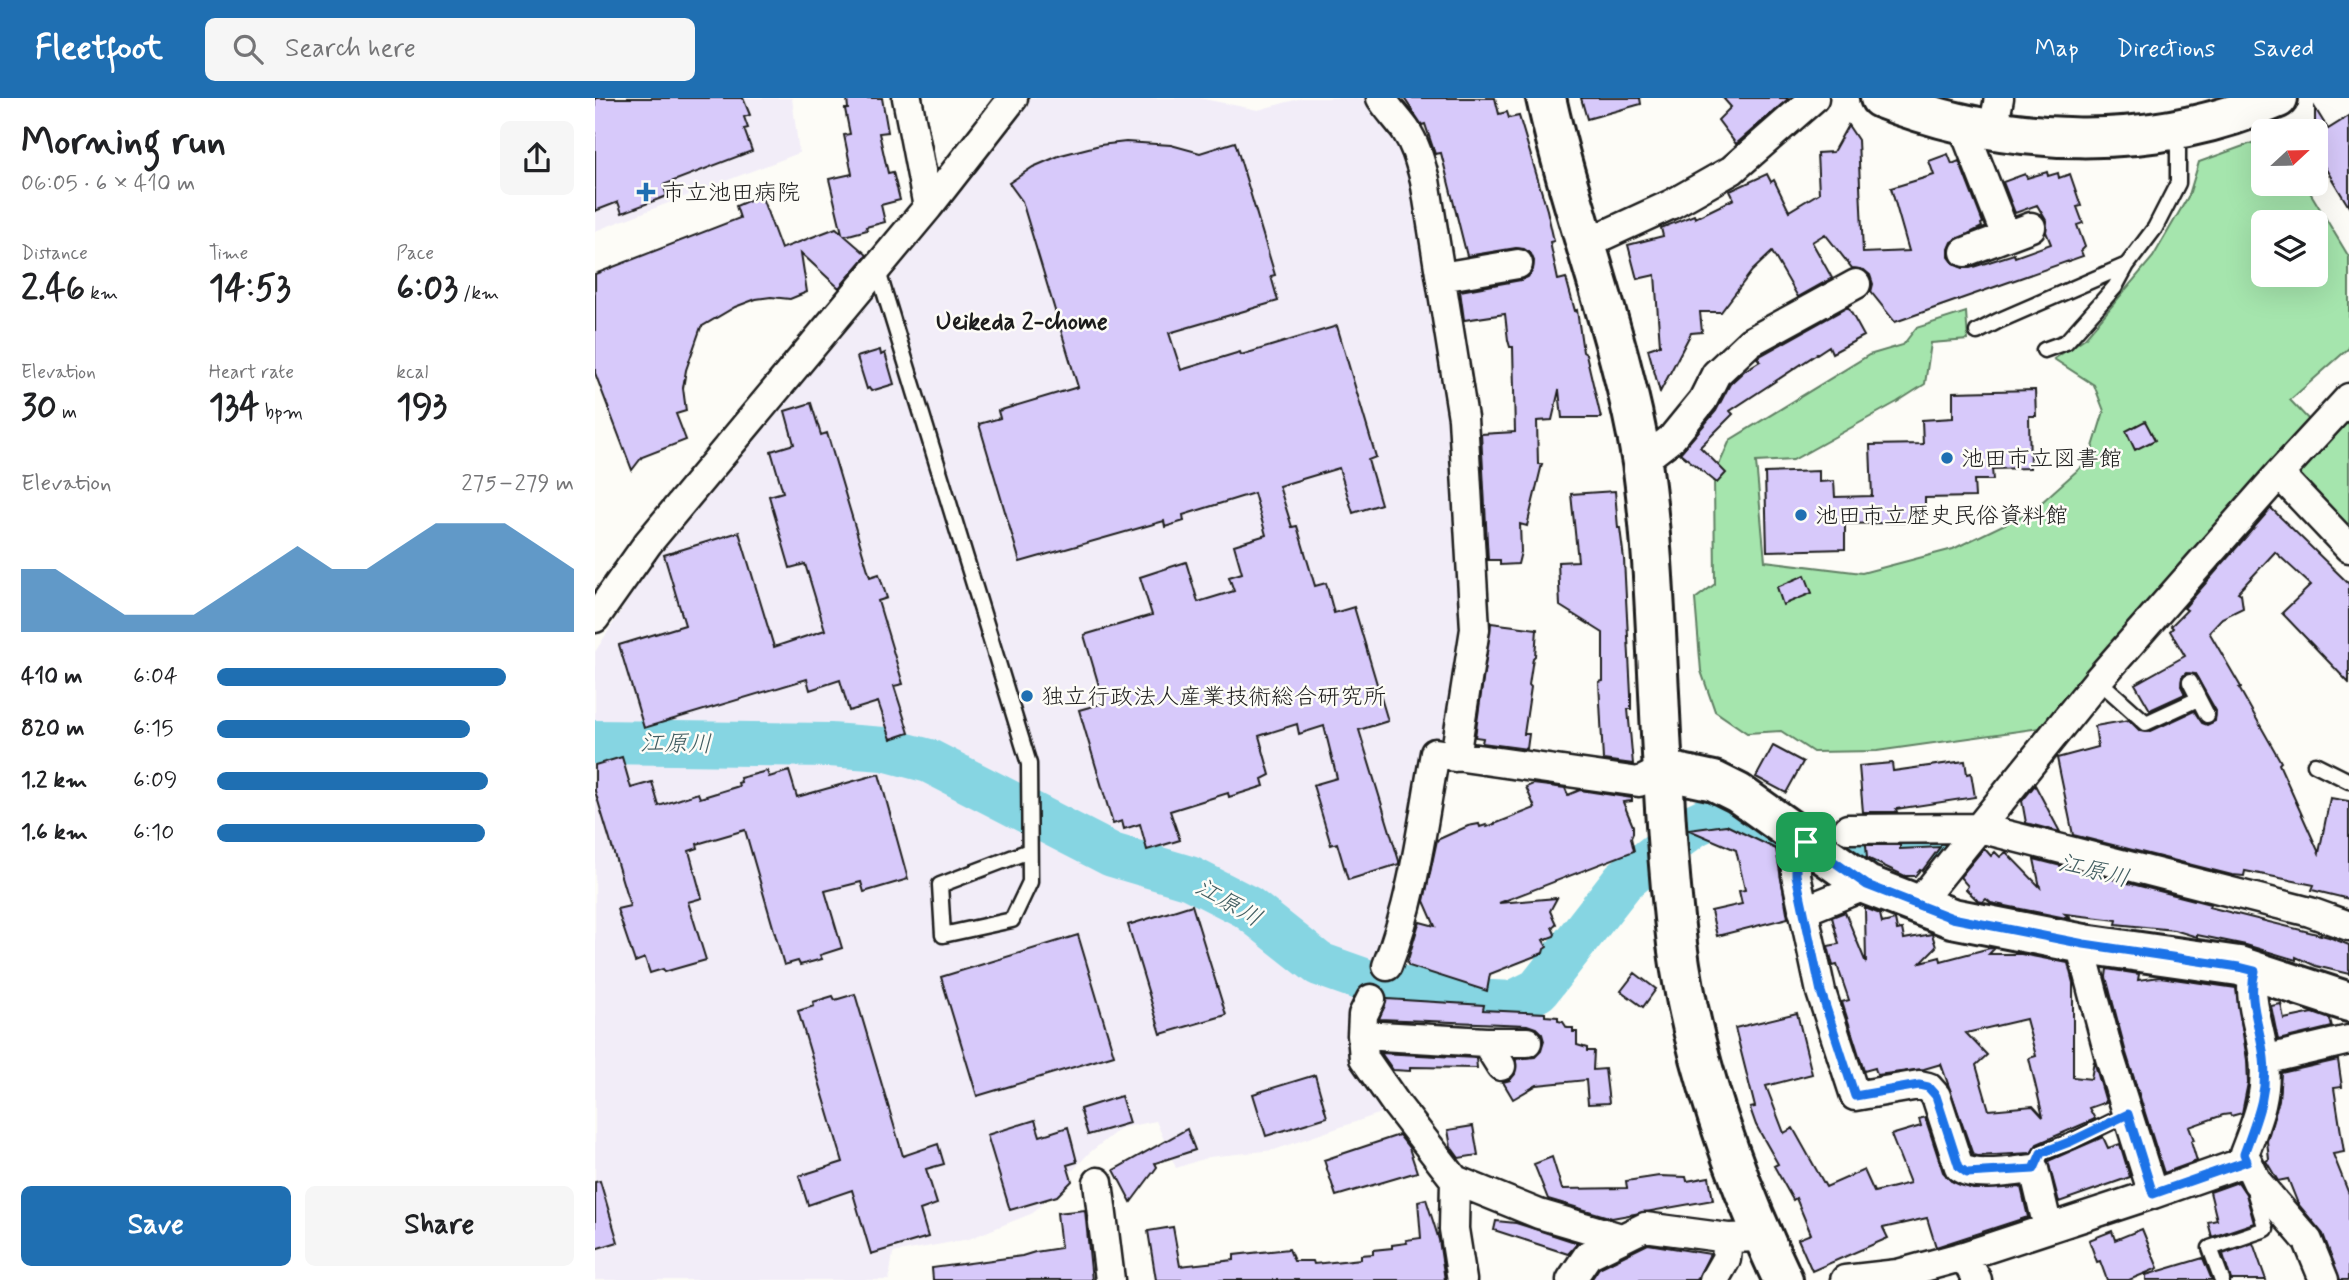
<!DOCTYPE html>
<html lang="en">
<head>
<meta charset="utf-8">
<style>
  body { margin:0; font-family:Mynerve,"Klee One",sans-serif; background:#f6f6f6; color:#202124; height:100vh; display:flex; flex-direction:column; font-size:26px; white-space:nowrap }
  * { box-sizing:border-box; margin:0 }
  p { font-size:23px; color:#757577 }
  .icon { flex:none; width:38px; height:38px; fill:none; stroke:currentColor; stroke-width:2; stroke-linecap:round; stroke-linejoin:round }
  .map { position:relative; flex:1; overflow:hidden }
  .sheet { display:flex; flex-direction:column; background:#fff; width:595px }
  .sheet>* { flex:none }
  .needle { width:46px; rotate:68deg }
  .controls { position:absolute; left:1656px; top:21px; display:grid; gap:14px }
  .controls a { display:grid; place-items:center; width:77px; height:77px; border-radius:10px; background:#fff; box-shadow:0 7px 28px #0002; font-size:35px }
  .pin { position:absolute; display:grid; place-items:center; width:60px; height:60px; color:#fff; margin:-30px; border-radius:14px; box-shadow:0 4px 10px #0006 }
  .round { display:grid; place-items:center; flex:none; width:74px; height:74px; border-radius:10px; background:#f6f6f6 }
  .head { display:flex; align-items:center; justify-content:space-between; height:119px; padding:0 21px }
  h1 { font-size:38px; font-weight:700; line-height:52px }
  .figures { display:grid; grid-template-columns:repeat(3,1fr); gap:10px; height:119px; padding:7px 21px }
  .figures div { display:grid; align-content:center }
  .figures b { font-size:35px; font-weight:700 }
  .figures small { font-size:19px; font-weight:400 }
  .figures p { font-size:19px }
  .chart { height:196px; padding:14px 21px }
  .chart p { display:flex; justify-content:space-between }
  .chart svg { width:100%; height:126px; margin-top:7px; fill:#1f6fb2; opacity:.7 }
  .button { display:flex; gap:14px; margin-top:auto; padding:14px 21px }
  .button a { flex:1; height:80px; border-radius:10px; background:#1f6fb2; color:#fff; font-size:28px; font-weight:700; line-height:80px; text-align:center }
  .button a+a { background:#f6f6f6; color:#202124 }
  ul { padding:0 21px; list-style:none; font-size:23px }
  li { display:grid; grid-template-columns:112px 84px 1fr; align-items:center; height:52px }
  li i { height:18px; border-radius:9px; background:#1f6fb2 }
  header { display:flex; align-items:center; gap:42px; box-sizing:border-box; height:98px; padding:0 35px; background:#1f6fb2; color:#fff }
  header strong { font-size:33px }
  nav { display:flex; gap:38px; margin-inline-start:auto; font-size:24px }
  .search { width:490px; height:63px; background:#f6f6f6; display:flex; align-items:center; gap:18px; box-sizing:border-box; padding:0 24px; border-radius:10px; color:#757577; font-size:26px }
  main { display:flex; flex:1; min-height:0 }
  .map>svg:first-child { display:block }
  .built { fill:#f2edf8 }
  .green { fill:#a5e5ad; stroke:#608064; stroke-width:2; fill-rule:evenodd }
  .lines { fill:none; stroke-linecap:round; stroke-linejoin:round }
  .river { stroke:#86d5e2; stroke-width:44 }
  .building { fill:#d7c9fa; stroke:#1c1c1c; stroke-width:2; fill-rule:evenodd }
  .lane-casing { stroke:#1c1c1c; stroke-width:19 }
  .street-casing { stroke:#1c1c1c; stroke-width:33 }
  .secondary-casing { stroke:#1c1c1c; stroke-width:44 }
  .lane { stroke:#fdfcf7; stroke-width:14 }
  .street { stroke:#fdfcf7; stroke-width:28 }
  .secondary { stroke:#fdfcf7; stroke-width:38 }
  .route-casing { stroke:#fff; stroke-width:14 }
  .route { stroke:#1a73e8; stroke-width:9 }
  .poi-dot { fill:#1f6fb2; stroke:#fdfcf7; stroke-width:2.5 }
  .labels { text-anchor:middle; stroke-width:5; stroke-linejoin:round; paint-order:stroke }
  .poi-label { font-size:23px; fill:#1c1c1c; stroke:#fdfcf7; text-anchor:start }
  .neighbourhood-label { font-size:24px; font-weight:bold; fill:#1c1c1c; stroke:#fdfcf7 }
  .water-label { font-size:24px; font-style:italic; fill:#415d61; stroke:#fdfcf7 }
</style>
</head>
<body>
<header>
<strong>Fleetfoot</strong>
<div class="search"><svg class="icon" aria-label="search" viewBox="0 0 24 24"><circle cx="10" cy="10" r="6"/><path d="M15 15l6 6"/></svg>Search here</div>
<nav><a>Map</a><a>Directions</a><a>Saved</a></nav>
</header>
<main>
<section class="sheet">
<div class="head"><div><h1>Morning run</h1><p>06:05 · 6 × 410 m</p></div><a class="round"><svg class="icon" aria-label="share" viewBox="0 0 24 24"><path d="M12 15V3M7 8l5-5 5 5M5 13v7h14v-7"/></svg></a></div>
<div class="figures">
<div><p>Distance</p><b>2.46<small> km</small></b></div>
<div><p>Time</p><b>14:53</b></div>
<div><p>Pace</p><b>6:03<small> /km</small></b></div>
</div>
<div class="figures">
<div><p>Elevation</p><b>30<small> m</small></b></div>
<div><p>Heart rate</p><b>134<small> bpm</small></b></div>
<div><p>kcal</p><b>193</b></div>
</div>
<div class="chart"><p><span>Elevation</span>275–279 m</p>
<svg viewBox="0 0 160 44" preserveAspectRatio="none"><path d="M0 44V22L10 22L20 30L30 38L40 38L50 38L60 30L70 22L80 14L90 22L100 22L110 14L120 6L130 6L140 6L150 14L160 22V44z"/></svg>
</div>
<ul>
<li><b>410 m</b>6:04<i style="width:81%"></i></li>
<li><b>820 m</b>6:15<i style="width:71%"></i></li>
<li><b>1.2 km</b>6:09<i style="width:76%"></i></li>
<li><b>1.6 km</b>6:10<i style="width:75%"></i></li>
</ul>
<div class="button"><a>Save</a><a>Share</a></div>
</section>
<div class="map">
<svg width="1754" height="1182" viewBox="0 0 1754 1182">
  <rect width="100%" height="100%" fill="#fdfcf7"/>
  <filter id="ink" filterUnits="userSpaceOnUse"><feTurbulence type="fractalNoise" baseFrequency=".0143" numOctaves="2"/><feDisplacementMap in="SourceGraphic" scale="14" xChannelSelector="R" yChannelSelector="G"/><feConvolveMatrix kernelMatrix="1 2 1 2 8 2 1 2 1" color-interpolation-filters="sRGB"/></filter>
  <g filter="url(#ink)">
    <path class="built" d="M0,0h197l7,55 -204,78z
      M431,0h173l59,12 44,-12h69l27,37 19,46 40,238 9,211 -14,113 -21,-4 -25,125 -27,99 -24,24 -6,78 35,47 -110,38 -65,7 -33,11 -20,-47 -35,7 -32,25 -56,60 -64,26 -76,14 -4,27h-294v-628l61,-96 227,-272z"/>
    <path class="green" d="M1668,41v45h42l44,73v91l-59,52 22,23 -265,304 -170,24 -64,1 -32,-21 -34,2 -32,-22 -14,-40 -6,-72 20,-15 -1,-108 16,-36 139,-85 34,-10 13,-17 50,-16 2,28 -37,3 -6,41 -28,18 -104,58 -37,2 9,99 97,12 91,-24 79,-38 57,-51 15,-49 -10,-26 -40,-26 31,-21 68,-81 36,-62 10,-33zM1668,124h52v53h-52z
      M1754,315v116l-49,-52 1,-13z"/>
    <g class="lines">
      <path class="river" d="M0,644l235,3 54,4 45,12 183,94 78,23 57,29 72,57 48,17 105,20 40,2 26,-13 85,-109 71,-56 26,-12 23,6 37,27h6
        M1240,747l91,-6"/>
    </g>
    <path class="building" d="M0,0h148l7,17 -6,2 4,11 -4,1 8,22 -89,34 4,11 -45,17 -4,-11 -23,9z
      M252,0h35l6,34 -9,1 9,40 5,-1 7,28 -19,5 4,17 -19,5 1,3 -22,6 22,19 -28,33 -38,-35 6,39 -17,7 -19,-2 -15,2 -21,8 -34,20 -15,43 -3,18 3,23 -10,3 10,26 -44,17 -10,13 -37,-97v-99l145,-56 -4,-12 25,-11 20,54 55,-21 6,5 -13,-54 23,-5 -8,-39 6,-1 -5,-25h3z
      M809,0h91l4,16 8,-2 2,6 10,-2 28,94 7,31 -4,1 8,38 8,-2 9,33 2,-1 6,42 3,2 15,64h-39l-3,-28 -7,30 -15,1 1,43h4l-15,62 -7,-2 1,28 -3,12 -18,1v-5h-12l-7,-126 34,-2 -2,-85h-3l-2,-7 -3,-26 -41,6 -4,-29 61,-11 7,-3 5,-7 1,-9 -3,-7 -7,-5 -8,-1 -49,8 -26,-103 -6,1 -10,-30 -3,1z
      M986,0h59l1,6 -54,15z
      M1128,0h66l-53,46 -18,-24 13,-13z
      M1720,10l13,21 21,-13v91l-25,-41 -9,6z
      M1253,27l10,15 5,113 46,-2 -18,-63 43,-13 -5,-14 19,-7 4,10 7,-3 24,62 -2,1 1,3 -30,15 -3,7v8l6,8 8,3h7l44,-14 1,3 36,-13 -5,-12 1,-10 -10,-17 -22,8 -12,-31 22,-8 2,4 20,-6 1,4 10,-3 1,5 11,-4 11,32 -4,1 6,16 -6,2 8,22 -4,4 2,5 -188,66 -24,-30 2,-8 -3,-9 -6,-5 -12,-2 -27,-34 -13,8 20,36 -34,19 -26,-45 -20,19 -31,41h-21l2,20 -11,1 -31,59 -12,-43 12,-4 -5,-70 -18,4 -9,-34 35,-9 -2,-8 33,-13 1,3 39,-19 -4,-8 37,-17 4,8 3,-2 15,31 30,-18 -2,-40 16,-1z
      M531,44l45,3 29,8 35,-11 40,133 -4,1 7,25 -109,32 12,37 59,-18 1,3 96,-29 39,131 -8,3 13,44 -28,9 -14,-45 -60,18 13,41 5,-1 18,60 11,-3 8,30 20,-6 34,114 -29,9 40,131v3l-51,16 -11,-37 -6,2 -18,-60 24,-7 -13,-52 -25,8 -2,-10 -38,12 11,39 -8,4 2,7 -35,11 -1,-4 -58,18 10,29 -33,10 -7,-26 -16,5 -2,-8 -9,3 -34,-114 25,-7 -20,-68 68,-20 -12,-38 46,-15 12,40 36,-11 -5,-14 13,-4 -8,-28 32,-10 -12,-42 -71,22 1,6 -19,6 -1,-6 -144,41 -41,-138 21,-6 -2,-7 80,-24 -56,-186 -13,-18 24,-16 28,-12 39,-10z
      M1253,209l16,29 -32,17 -3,-7 -99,65 3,3 -33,33 26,26 -9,10 -37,-30 36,-42 14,-27 14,-13 16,-10 -3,-3 3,-2z
      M285,252l1,5 4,-2 9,31 -23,7 -2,-3 -2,1 -10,-32z
      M1440,292l1,26h-7l1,52 -38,1 1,11h-19l1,17 -50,1v24l-80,2v25l-78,2 -2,-78 54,-2v11l15,-1 1,16 37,-1 -2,-51 53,-1 -1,-24 31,-2v-26z
      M216,305l10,32 6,-2 43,144 9,-3 8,24 -9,3 25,83 -9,2 15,47 -18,6 -13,-37 -29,9 -9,-31 -30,10 -3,-11 -163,49 -25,-83 66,-20 -21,-70 75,-23 35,115 51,-17 -20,-66 -15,4 -21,-72 14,-4 -12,-41 23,-7 -9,-33z
      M1550,323l10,19 -20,10 -9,-19z
      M1020,393l3,37h2l4,31 7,136v14h-3l5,55 -30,-4 -4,-78 4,-1v-48l-43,-27 -2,-44 20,-1 -7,-67z
      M1676,410l78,76v99l-67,-70 29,-28 -36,-33 -37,40 3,2 2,14 -21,10 -13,14 32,55 -2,1 42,74 -2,2 40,89 11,-55 19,3v98l-37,-9 2,-5 -69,-14 -1,5 -12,-1 -159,-40 -16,-77 41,-11 -3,-21 34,-6 11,11 9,1 45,-21 8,12 5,2 8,-4 1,-10 -21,-37 -9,-1 -4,4 -1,9 4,8 -35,16 -15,-26 50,-28 -15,-25 3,-3 -2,-2 16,-16 -3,-2z
      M1210,477l7,18 -29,12 -6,-18z
      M896,525l46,6 -2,27 -2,2 -4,27 2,2 -7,47h5l-2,15 -45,-6 1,-5 -8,-1z
      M1178,648l30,16 -17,31 -30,-16z
      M27,659l9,31 21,-6 7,24 39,-13 2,5 39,-12 -1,-3 3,-1 -1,-4 27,-7 2,6 20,-6 8,26 82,-23 29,105 -44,13 -3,-10 -36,9 17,57 -22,7 2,4 -22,6 -2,-4 -14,4 -39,-135 -48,14 1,4 -9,3 13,47 -14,4 18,58 -42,12 -1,-3 -13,4 -5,-15 -10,4 -18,-53 13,-3 -35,-115v-26z
      M1370,663l2,13 4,-1 4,24 -79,12 1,3h-34l-4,-46 33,-3 1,8z
      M938,686l32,4 3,7 12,-5 52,8v3l-9,1 10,24v7l-2,5 3,13 -135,52 58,-5 -7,13 6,13 -4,3 3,7 -1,2 -11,4 4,7 -3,2 -1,4 -53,21 -3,17 -78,-25 -2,-3 12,-40v2l1,-3 15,4 -11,-25 13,-61 31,-14 11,-2 1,3 6,-2 1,2 48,-19 -9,-21z
      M1440,687l25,47 -34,-9 -4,-22z
      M1131,727l50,24 12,69 -71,18 -6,-25 31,-7 -3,-13 6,-1 -9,-40 -47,-20z
      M1271,747h34v4l40,-2 -18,24 -2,-1 -5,6h-10l-38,-18z
      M1389,750l7,8 4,-4 5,5 6,-5 34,35 -6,-28 176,45 -1,3 120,30 20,8v29l-33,-8 -20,-9v3l-50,-15 -49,-10v2l-23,-7 -58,-6 1,-4 -52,-6 6,5 -80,-16 -5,-4 -3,3 -5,-1 -12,-12 2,-3 -8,-9z
      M597,807l34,110 -65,19 -33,-109z
      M1270,810l15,6 2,9 13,-3 2,10 5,-1 2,10 28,-5 4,13 -15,15 19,-5 1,4 49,-13 4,1 -5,5h32l47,9 5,20v94l18,2 3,-18 12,41 -17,6 6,11 -58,25 -6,9 -54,3 -4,-1 -32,-91 -17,5 -47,6 -2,-7 -11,3 -22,-69 7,-2 -12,-35 -4,1 -5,-20 11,-2 -7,-27 13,-5 21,51zM1431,921l10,37 -7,2 14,59 -10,-11 -44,4 -13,-45 11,-10 -21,-22z
      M483,837l36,120 -137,41 -36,-119z
      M1512,871l32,5 -1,6 22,-3 76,11 11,72 1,23 -6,30 -11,3 -1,-2 -7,1 -34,12 5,13 -3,1 6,20 -33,12 -38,-120 -20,-76z
      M1040,875l21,16 -13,18 -22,-16z
      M260,896l48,162 35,-12 6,20 -18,5 11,35 -17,6 8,27 -57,17 -19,-64 -44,15 -9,-29 44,-14 -45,-151 16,-5 -1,-4 20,-6 2,4z
      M792,901l97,6 -1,5 62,3v3l13,1v4l5,1 4,6h6v4h4v13l10,3v3h7l-1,19 12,-1 4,34 -21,1 -2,-24 -49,5 -24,14 -10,-17 7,-2 5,-6 1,-15 19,-2 6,-6 3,-10 -2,-7 -6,-6 -9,-3 -148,-6z
      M1686,906l3,15 29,-6 17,6 2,8 -54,13 -7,-34z
      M1202,915l15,61 -46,12 18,47 9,-5 33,59 38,-17 10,22 36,-9 -19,-48 30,-9 -2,-7 6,-2 18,55 8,9 22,8 48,-2 7,30 -92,30 -9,-29 -44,10 5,10 -76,33 -14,-32 13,-5 -15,-36 -3,2 -19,-34 4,-2 -22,-39 -6,-17 5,-1 -20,-79z
      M786,955l95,5 1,10 -67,-1v4l-17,-1z
      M1743,962l4,27 -8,1 10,64 -11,2 16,40v86h-9l-17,-46 -25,-30 -10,-25 -10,2 -12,-20 3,-2 -2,-18 12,-41 2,-27z
      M720,977l12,42 -61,19 -13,-42z
      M526,998l8,27 -41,12 -8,-26z
      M440,1022l5,16 28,-9 9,35 -10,3 5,16 -15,15 -47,14 -23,-75z
      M878,1028l5,29 -19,3 -8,-11 -3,-17z
      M592,1031l8,21 -40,13 2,4 -26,35 -17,-32z
      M804,1037l10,13 8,24 -81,24 -12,-36z
      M1508,1039l5,11 12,-4 10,33 -71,25 -11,-41z
      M957,1059l10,32 65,-1 -1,-7 33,-5 27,1 1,4 22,-4 4,23 -101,18 -64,-19 -14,-35z
      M5,1083l18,61 -23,7v-67z
      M1643,1084l8,12 8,29 -42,14 -4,-15 9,-2 -7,-28z
      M831,1101l13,41 6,40h-289l-8,-49 25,-4 7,39 54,-6v-5l55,-6 5,12h19l1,3 47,-5v-4l12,-1v-4l19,-2v-3l15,-2 -1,-3 15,-2 -3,-37z
      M490,1112l7,70h-159l-1,-12 90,-12 13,-4 26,-4 -4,-35z
      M901,1123l20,2 62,20 -10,11 -74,-24z
      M1547,1131l16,39 -29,12h-22l-7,-19 -3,1 -8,-22 23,-9 3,9z
      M1658,1145l13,37h-35l-8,-26z
      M1053,1146l62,10 -13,26h-106l8,-12z
      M1608,1160l9,22h-66v-5z"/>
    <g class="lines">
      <defs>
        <path id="lane" d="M282,170l152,496 1,118 -18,38 -69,15 -3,-50 89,-34
          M1382,234l21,-11 129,-56
          M1449,252l22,-8 16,-18 33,-37 12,-22 28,-37 23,-45v-33l-4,-19
          M1503,582l48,43 52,-24
          M1595,584l17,33
          M1720,666l34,17
          M1439,1071l7,-16 31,-12 56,-27
          M1627,1182l-12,-32 56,-19 -11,-35 1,-5"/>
        <path id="street" d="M312,0l21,109
          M786,0c7,11 16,20 24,31 11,16 15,33 20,51l38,238 12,211 -20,128
          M1367,26l44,112
          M1398,32l6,-32
          M990,146l87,-40 60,-34 82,-72
          M1370,154l66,-25
          M846,179l77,-13
          M1046,364l31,-24 31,-38 13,-26 34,-32 106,-58
          M1684,376l70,74
          M0,520l53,-75 280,-336 85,-109
          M1253,731l131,-1 331,84 39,14
          M1211,744l-10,16v17l25,117 34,104 64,-11 9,2 8,9 23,71c16,12 55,4 75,2l14,59
          M1321,808l182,-226 181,-206 70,-76
          M1208,813l64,-26
          M792,868c27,-68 35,-141 48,-213l204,29 24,-12
          M1659,873c-7,29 7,58 10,87 4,38 -7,62 -20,96l13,28 51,59 16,39
          M767,937l1,-20 8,-16
          M891,944l15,24
          M1669,962l85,-20
          M860,1082l84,34 82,24
          M503,1084l12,98
          M1558,1096l94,-33
          M1369,1158l13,24
          M867,1182l-8,-51 1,-49 -59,-76 -32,-46 -2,-23 124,7h41
          M976,1182l17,-25 57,-28 83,11 34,-1
          M1119,1182l12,-21 2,-21
          M1250,1182l53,-6 66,-18 189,-62 -43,-136 -26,-99v-15"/>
        <path id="secondary" d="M951,0c27,123 76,241 96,365 9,63 12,126 15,189 5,97 8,195 20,292 15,113 57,233 106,336
          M1285,0c127,50 272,55 398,0
          M1068,672l51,11 24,12 129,92 85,33 132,26 155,22 110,36"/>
      </defs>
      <use href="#lane" class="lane-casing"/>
      <use href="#street" class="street-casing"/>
      <use href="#secondary" class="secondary-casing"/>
      <use href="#lane" class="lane"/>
      <use href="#street" class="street"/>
      <use href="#secondary" class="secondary"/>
    </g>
  </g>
  <g class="lines" filter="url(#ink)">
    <defs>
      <path id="route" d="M1211,744l61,43 85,33 132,26 155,23 16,4c-8,29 6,58 9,87 4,37 -8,62 -20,96l3,7 -94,33 -25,-80 -56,27 -31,12 -7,16 -67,4 -8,-6 -23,-71 -8,-9 -9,-2 -64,11 -34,-104 -25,-117v-17z"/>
    </defs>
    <use href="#route" class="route-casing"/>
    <use href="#route" class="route"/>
  </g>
  <g class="poi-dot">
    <path d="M47.5 83.5h7v7h7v7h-7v7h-7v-7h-7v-7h7z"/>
    <circle cx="1352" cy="360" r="7"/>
    <circle cx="1206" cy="417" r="7"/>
    <circle cx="432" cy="598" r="7"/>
  </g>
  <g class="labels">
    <g class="poi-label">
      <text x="67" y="102">市立池田病院</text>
      <text x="1366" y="368">池田市立図書館</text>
      <text x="1220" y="425">池田市立歴史民俗資料館</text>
      <text x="446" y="606">独立行政法人産業技術総合研究所</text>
    </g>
    <g class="neighbourhood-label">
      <text x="427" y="231">Ueikeda 2-chome</text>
    </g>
    <g class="water-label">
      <text transform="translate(81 645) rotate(1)" y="8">江原川</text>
      <text transform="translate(1499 772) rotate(14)" y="8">江原川</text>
      <text transform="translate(634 804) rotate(30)" y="8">江原川</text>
    </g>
  </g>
</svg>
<div class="controls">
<a><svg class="needle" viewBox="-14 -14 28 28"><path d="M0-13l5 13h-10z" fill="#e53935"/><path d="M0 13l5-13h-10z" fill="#757577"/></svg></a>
<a><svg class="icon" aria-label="layers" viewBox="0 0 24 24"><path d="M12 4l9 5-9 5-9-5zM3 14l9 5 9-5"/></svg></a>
</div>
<div class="pin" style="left:1211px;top:744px;background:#1e9e55"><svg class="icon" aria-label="arrive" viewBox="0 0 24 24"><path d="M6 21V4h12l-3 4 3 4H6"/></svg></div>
</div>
</main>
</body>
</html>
